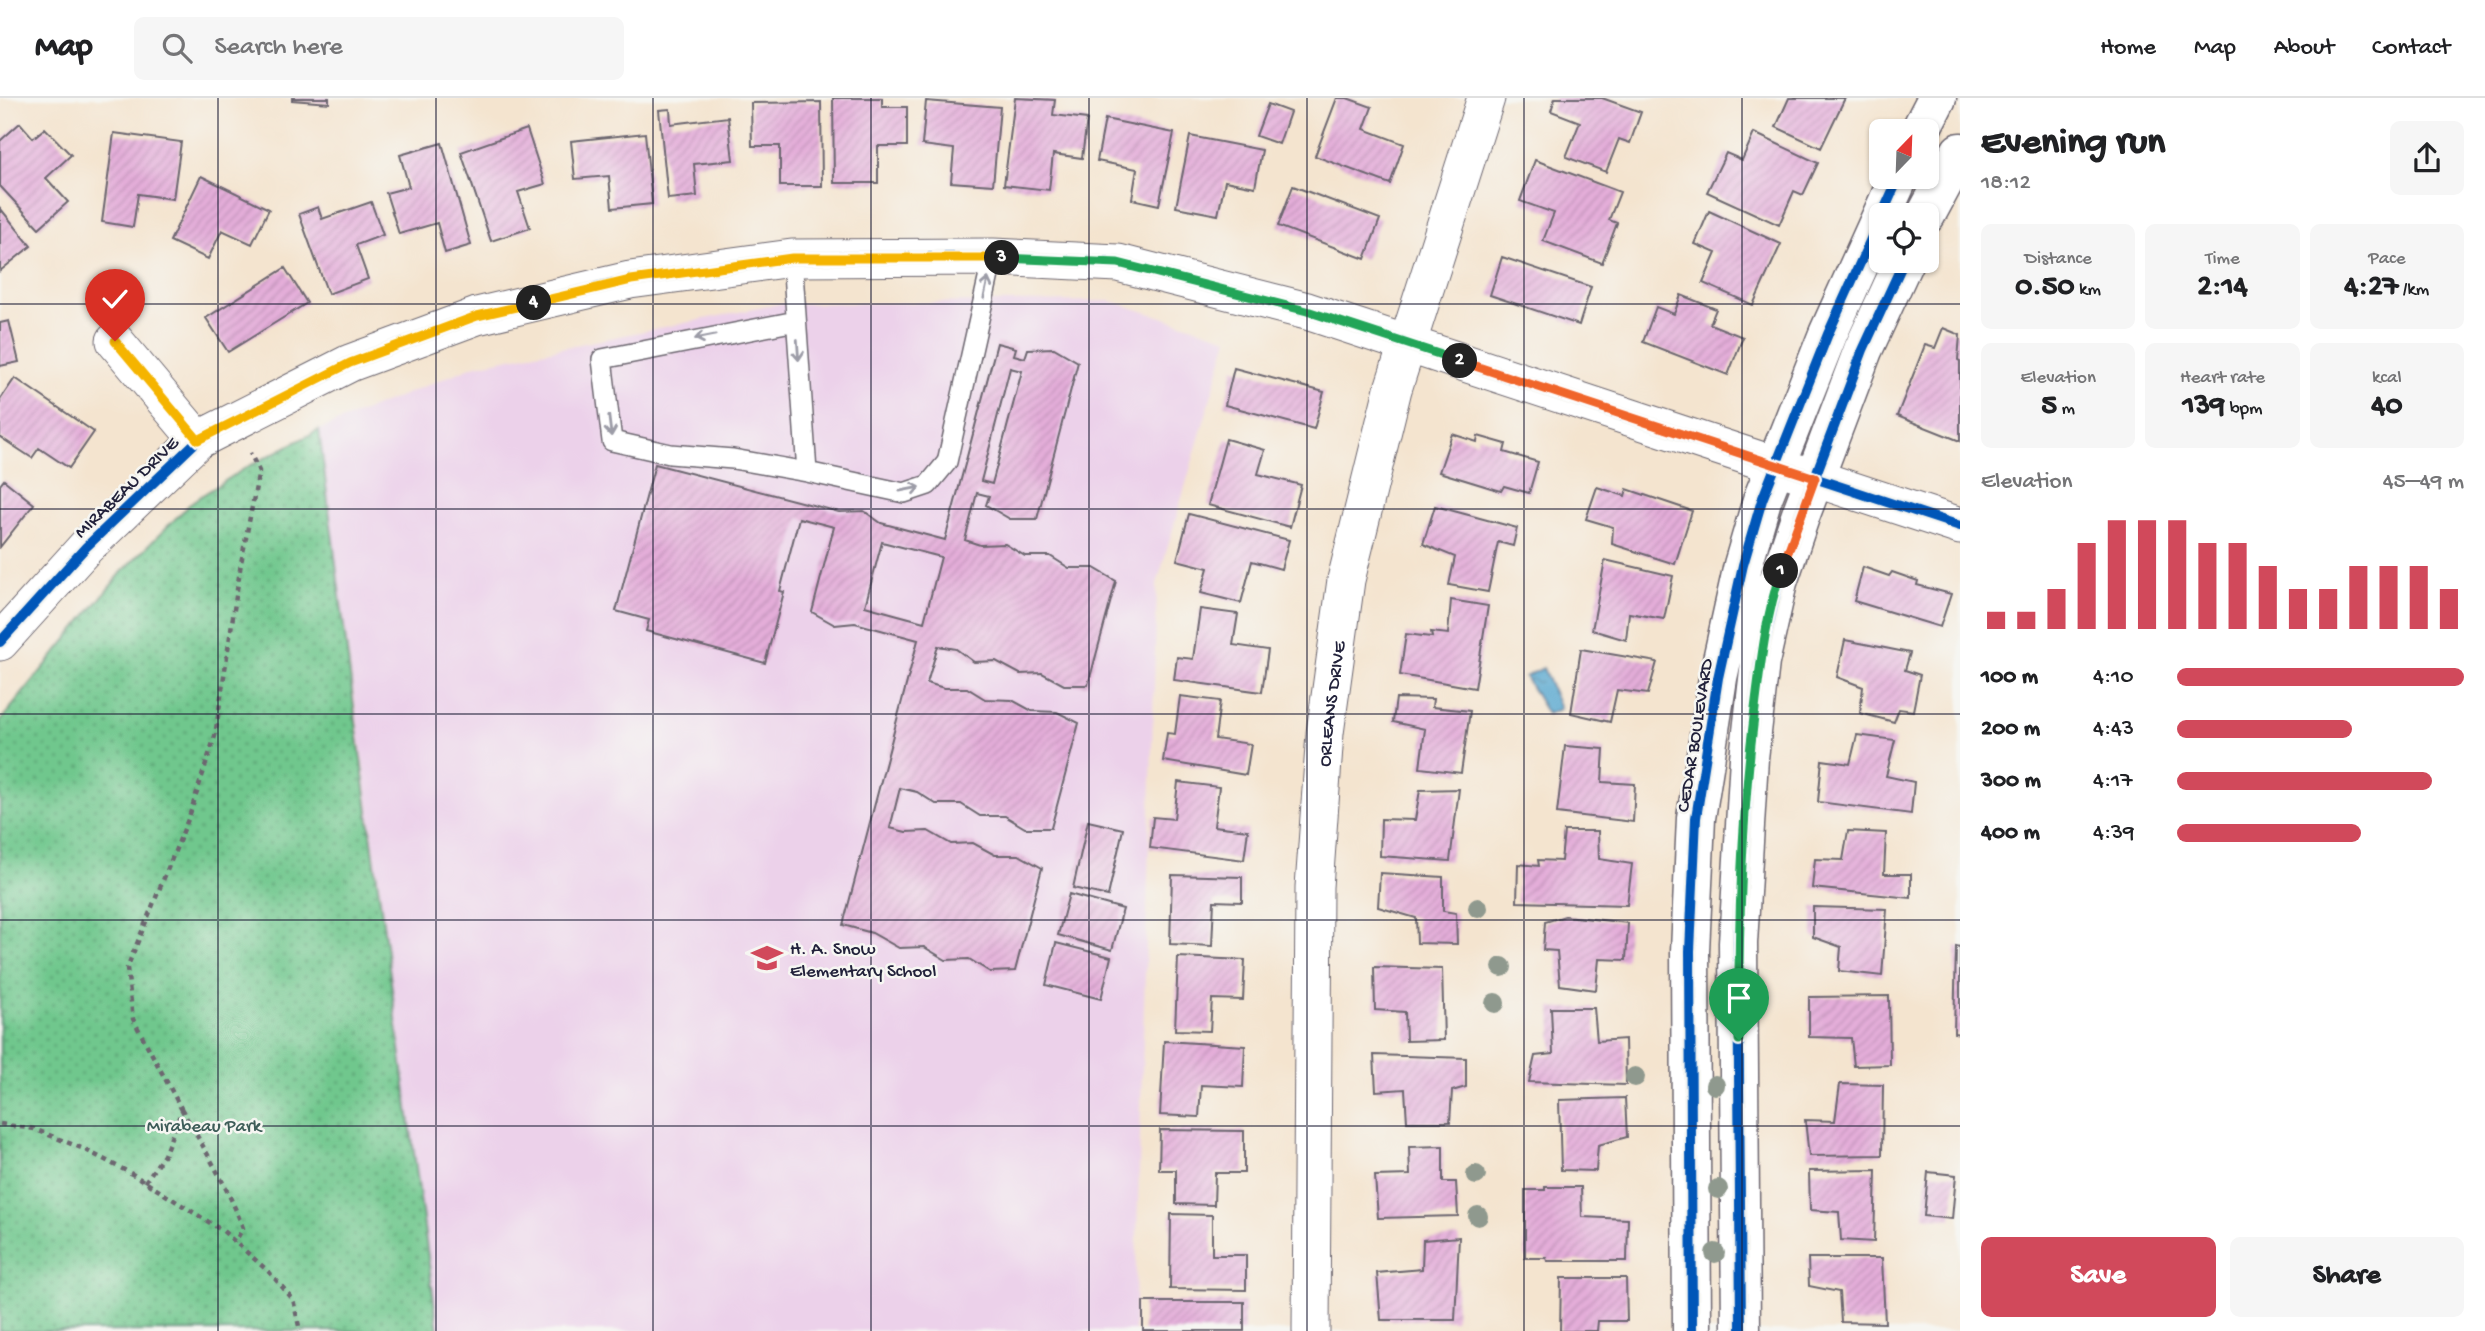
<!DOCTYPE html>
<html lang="en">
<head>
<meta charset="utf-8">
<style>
  body { margin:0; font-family:"Gochi Hand",sans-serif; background:#f6f6f6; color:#202124; height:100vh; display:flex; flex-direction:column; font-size:26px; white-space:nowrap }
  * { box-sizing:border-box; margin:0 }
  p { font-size:23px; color:#757577 }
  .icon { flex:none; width:38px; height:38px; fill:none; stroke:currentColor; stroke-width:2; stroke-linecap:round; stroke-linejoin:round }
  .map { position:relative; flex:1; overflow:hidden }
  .details { display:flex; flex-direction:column; background:#fff; width:525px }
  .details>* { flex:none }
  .needle { width:46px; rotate:23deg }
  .tools { position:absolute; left:1869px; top:21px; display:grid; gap:14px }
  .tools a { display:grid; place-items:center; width:70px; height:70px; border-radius:10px; background:#fff; box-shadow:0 2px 5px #0004; font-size:35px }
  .pin { position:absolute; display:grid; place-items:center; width:60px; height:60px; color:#fff; margin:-72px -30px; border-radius:50% 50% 50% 0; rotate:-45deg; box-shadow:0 0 7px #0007 }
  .pin .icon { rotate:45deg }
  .km { position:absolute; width:35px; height:35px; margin:-18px; border-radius:50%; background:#222; color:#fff; font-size:19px; line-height:35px; text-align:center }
  .round { display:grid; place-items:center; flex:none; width:74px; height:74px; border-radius:10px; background:#f6f6f6 }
  .overview { display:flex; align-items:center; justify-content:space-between; height:119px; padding:0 21px }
  h1 { font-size:38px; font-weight:700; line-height:52px }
  .figures { display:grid; grid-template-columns:repeat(3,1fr); gap:10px; height:119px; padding:7px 21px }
  .figures div { display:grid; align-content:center; border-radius:10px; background:#f6f6f6; text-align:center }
  .figures b { font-size:30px; font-weight:700 }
  .figures small { font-size:19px; font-weight:400 }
  .figures p { font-size:19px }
  .chart { height:196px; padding:14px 21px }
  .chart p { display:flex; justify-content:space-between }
  .chart svg { width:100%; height:126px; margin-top:7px; stroke:#d1495b; stroke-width:6 }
  .action { display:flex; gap:14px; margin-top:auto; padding:14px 21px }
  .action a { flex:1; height:80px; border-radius:10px; background:#d1495b; color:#fff; font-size:28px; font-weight:700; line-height:80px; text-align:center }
  .action a+a { background:#f6f6f6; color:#202124 }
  ul { padding:0 21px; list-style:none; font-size:23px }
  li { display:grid; grid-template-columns:112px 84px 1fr; align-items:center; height:52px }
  li i { height:18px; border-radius:9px; background:#d1495b }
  header { display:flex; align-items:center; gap:42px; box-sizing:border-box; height:98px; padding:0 35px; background:#fff; border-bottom:2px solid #e0e0e0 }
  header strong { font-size:33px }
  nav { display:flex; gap:38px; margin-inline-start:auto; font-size:24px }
  .search { width:490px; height:63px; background:#f6f6f6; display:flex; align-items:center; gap:18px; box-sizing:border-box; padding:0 24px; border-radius:10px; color:#757577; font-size:26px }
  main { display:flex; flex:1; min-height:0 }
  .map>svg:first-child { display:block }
  .built { fill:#ecd1ea }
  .park { fill:url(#park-dots); stroke:#497464; stroke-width:2 }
  .water { fill:url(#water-ripples); stroke:#3a6484; stroke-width:2 }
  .building { fill:url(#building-hatch); fill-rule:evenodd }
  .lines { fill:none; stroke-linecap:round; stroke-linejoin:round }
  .service-casing { stroke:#6c666f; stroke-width:22 }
  .minor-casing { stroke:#6c666f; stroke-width:39 }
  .tertiary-casing { stroke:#6c666f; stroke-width:41 }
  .path { stroke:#6c666f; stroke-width:4.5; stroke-dasharray:5 5; stroke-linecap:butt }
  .service { stroke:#fff; stroke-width:19 }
  .minor { stroke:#fff; stroke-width:37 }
  .tertiary { stroke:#fff; stroke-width:38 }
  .cycleway-casing { stroke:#f6f6f2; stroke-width:15 }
  .cycleway { stroke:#0057b8; stroke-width:10 }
  .tree { fill:#8f998e }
  .oneway { stroke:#9c9ca7 }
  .split-1-casing { stroke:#fff; stroke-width:14 }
  .split-2-casing { stroke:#fff; stroke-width:14 }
  .split-3-casing { stroke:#fff; stroke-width:14 }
  .split-4-casing { stroke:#fff; stroke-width:14 }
  .split-5-casing { stroke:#fff; stroke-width:14 }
  .split-1 { stroke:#22a559; stroke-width:9 }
  .split-2 { stroke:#f0652b; stroke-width:9 }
  .split-3 { stroke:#22a559; stroke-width:9 }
  .split-4 { stroke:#f5b400; stroke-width:9 }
  .split-5 { stroke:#f5b400; stroke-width:9 }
  .grid { fill:none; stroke:#22223b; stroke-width:2; stroke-opacity:0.55 }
  .labels { text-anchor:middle; stroke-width:5; stroke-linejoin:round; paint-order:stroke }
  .street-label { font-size:19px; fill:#22223b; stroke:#f6f6f2 }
  .poi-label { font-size:19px; fill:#22223b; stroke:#f6f6f2; text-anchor:start }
  .park-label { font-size:19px; fill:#3d5c58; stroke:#f6f6f2 }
</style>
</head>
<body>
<header>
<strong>Map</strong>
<div class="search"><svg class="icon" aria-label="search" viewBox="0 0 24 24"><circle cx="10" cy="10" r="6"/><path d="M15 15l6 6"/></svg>Search here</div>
<nav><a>Home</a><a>Map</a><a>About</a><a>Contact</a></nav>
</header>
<main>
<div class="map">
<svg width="1960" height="1233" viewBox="0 0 1960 1233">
  <defs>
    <pattern id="park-dots" width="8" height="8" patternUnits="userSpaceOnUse" patternTransform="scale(1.75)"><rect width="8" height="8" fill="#70c78d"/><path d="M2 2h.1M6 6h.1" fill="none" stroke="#5ca174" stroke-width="1.8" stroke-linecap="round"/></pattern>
    <pattern id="water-ripples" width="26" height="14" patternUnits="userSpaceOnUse" patternTransform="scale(1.75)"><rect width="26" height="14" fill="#53a5ce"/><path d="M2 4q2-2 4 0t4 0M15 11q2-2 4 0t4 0" fill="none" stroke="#4486a8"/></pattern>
    <pattern id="building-hatch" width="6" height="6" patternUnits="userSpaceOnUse" patternTransform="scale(1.75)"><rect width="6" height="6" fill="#e4add9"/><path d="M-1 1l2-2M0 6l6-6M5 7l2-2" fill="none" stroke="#c395bb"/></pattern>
  </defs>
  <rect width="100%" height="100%" fill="#f6f6f2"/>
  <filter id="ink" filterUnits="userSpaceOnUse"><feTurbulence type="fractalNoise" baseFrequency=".0143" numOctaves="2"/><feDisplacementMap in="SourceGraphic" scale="14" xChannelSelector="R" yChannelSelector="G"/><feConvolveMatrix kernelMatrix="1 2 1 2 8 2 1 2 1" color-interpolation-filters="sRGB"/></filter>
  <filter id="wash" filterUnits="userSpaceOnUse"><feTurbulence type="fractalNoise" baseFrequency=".00686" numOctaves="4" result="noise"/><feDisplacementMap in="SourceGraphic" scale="28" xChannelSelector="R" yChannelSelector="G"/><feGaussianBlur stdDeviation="1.57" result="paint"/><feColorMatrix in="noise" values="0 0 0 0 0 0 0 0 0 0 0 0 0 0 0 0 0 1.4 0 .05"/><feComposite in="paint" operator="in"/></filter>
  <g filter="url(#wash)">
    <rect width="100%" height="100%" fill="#f4e4cf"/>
    <path class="built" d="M1111,203l117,37 -71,246 -23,747h-696l-119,-901 157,-65 303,-61z"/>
    <path class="park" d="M319,332l36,285 83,616h-438v-610l122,-149 71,-71 54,-34z"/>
    <path class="water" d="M1543,570l17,41 -13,5 -22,-37z"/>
    <g id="blocks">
      <path class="building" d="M292,0h37v5l-37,-3z
        M833,0h49v9h25v39h-29v37h-44z
        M1015,0l40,2 -2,15 34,4 -5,39 -29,-4 -4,36 -45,-5z
        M1337,0h10l25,9 -8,22 40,15 -14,40 -75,-28z
        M1555,0h47l39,14 -11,31 -11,-4 -13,33 -40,-15 14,-35 -29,-11z
        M1789,0h56l-24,50 -45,-21z
        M926,3l74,6 -7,78 -42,-3 3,-33 -32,-4z
        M821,4l1,84h-42v-40h-28l-1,-43z
        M1268,6l22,8 -11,32 -23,-8z
        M670,11l1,15 57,-7 5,43 -39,4 3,32 -29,3 -9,-89z
        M1105,21l69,14 -15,72 -27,-6 5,-30 -40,-8z
        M20,25l13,15 12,-10 26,27 -25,23 22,24 -29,26 -39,-42v-45z
        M527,31l18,55 -27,8 12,36 -39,13 -30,-89z
        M114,35l67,9 -8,57 -35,-5 -5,33 -31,-5z
        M645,35l7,71 -40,4 -3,-32 -34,3 -4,-38z
        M1754,35l64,30 -15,32 -9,-4 -15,34 -72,-33 19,-39 16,7z
        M1190,38l72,14 -7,37 -30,-6 -7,34 -42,-8z
        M442,45l29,102 -26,8 -8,-30 -38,11 -13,-41 23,-6 -9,-32z
        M1535,62l85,32 -11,28 8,3 -15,40 -59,-22 11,-28 -34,-12z
        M201,78l68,33 -17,35 -30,-14 -14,29 -38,-18z
        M1293,88l87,33 -15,40 -87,-33z
        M371,104l12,33 -27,10 12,34 -40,15 -29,-80 19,-7 4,12z
        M0,110l31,38 -31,25z
        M1709,113l72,33 -28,61 -50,-22 13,-30 -21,-9z
        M1502,159l89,30 -12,38 -89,-30z
        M285,170l22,35 -79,49 -22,-34z
        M1681,197l35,14 -6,15 33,13 -15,38 -85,-33 13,-35 18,7z
        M9,223l10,41 -19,4v-43z
        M1943,230l17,7 -2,25 2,1v80l-63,-25 28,-71 10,3z
        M997,245l19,5 -2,7 11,3 3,-9 26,-1 24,14 -41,157h-27l-24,-14 3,-9 -12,-3 -12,47 15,5 25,-1 20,12h25l19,12h25l22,13 -28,104h-24l-22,-12 -22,1 -24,-13 -22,1 -18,-13 -18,-3 -11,37 17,5h23l18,11 27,1 20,11 25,1 22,11 -28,105h-26l-20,-12h-25l-19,-12h-25l-19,-12 -17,-4 -10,40 16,4 22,-1 23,13 22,-1 22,12h24l23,13 -27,103 -25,1 -21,-13 -23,1 -22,-13 -25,1 -27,-15 -29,-8 75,-285 -63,-17 -20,2 -23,-13 22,-85 -35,-9 -19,73 4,1 -19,71 -119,-32 3,-11 -33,-9 39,-147 184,48 25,-1 17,12 64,17zM1010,270l12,3 -30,113 -11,-3zM882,444l59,15 -17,65 -59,-16z
        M1234,270l90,24 -10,37 -89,-24z
        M15,280l79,54 -25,36 -30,-20 -7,10 -32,-21v-37z
        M1452,336l25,8 1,-6 28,8 -2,8 34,10 -9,31 -25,-7 -3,5 -62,-19z
        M1226,341l39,11 -7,24 43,11 -11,42 -82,-22z
        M4,382l30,24 -34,43v-62z
        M1597,389l28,9 2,-7 65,22 -17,53 -63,-20 1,-17 -27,-8z
        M1435,408l82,22 -4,18 -15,-4 -10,50 -39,-7 6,-28 -32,-13z
        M1189,416l100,26 -8,29 -29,-8 -11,42 -40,-10 7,-25 -31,-8z
        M1605,462l68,16 -9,43 -35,-6 -3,27 -34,-10z
        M1863,469l26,9 3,-4 26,9 -1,4 34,9 -11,33 -86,-26z
        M1451,502l37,6 -13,82 -75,-13 6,-41 26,3 -1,-5 17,2z
        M1200,511l38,5 -5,31 35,5 -6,42 -88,-12 3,-23 16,2z
        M1845,542l65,13 -5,17 15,5 -7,36 -14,-2 -5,13 -34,-9 3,-26 -26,-10z
        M1581,551l76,13 -9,32 -31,-4 -7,32 -39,-9z
        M1180,598l40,5 -5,38 36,5 -5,31 -83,-14 4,-28 8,1z
        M1396,600l37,1 -1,8 38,4 -9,62 -41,-5 5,-39 -32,-7z
        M1857,637l38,5 -9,36 28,6 -3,32 -93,-12 4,-42 28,4z
        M1565,648l39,3 -2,33 33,2 -2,38 -76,-9z
        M1178,684l41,5 -5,39 34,4 -4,30 -94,-12 3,-31 21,2z
        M1459,691l-9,72 -70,-5 1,-37 34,1 5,-30z
        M1088,723l35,8 -15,67 -35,-8z
        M1564,733h34l1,28 33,5 -5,41 -110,-3 1,-38 21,2 -1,-6 23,1z
        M1848,733l38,2 -2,41h27v24l-99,-10 3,-29 28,1z
        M1380,775l63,4v34l13,2 1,31 -40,-1 -1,-25 -38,-11z
        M1172,777l70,2v25l-28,-1 -2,45 -42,-2z
        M1069,796l54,15 -11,41 -54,-15z
        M1813,809l74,2 -5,67 -43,-5 2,-24 -28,-10z
        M1565,818l63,7 -2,37 -27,-1 -3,31 -36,-5 -3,-34 -14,-1 2,-28z
        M1056,845l55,14 -10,42 -55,-14z
        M1956,848l4,1v87l-6,-1z
        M1178,859l67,3 -2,40 -31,-1 -2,32 -35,-1z
        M1374,869l68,2 2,71 -38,1 -1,-29 -30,-2z
        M1889,898l1,69 -36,1 -3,-28 -42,-1v-40z
        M1551,910h43l3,33 28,-2 1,46 -97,-3 6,-26 18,-2z
        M1164,943l81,5 -2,41 -42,-2 -2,32 -39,-2z
        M1374,957l92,3v29l-14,4 -2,31h-43l-2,-33 -29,2z
        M1840,986l43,1 -1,70 -73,1 -4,-36 30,1z
        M1625,1000l2,39 -29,8 -2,26 -35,-1 -2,-70z
        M1160,1032l84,1v42h-29l-1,32 -38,-1v-34h-17z
        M1443,1048v36h13l2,34 -80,2 -3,-42 35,-1 -1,-28z
        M1876,1072l-2,72 -33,-2 -2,-28 -29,-2 -1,-39z
        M1928,1074l28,3 -4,44 -28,-3z
        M1545,1089h36l1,30 46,2 -1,42h-80l-1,-3h-21v-68h20z
        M1171,1116l41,1v40h34v35l-76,-1z
        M1459,1139l-4,83h-74l-4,-47 45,-4 1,-29z
        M1808,1160h74l3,65 -44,-1 -2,-30 -30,-6z
        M1561,1180h65l1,43h-29l-1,10h-37z
        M1143,1204h101v29h-101z"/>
    </g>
  </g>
  <g filter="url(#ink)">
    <use href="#blocks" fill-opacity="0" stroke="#6c666f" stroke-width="2"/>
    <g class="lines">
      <defs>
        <path id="service" d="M792,160l15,214 97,21 24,-8 19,-23 46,-205
          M796,223l-194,38 10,82 58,13 63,5 74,13"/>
        <g id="minor">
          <path d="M115,243l83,99"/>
          <path d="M0,544l86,-95 112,-107 152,-77 127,-47 153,-36 162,-22 201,-1 125,6 189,48 653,215"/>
          <path id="s1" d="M1311,1233l3,-444 11,-154 21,-153 47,-191 93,-291"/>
        </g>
        <path id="tertiary" d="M1920,33l17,-33
          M1926,117l34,-63
          M1692,1233l-2,-380 6,-133 22,-140 25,-113 19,-65 66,-166 71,-157
          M1741,1233l-3,-388 11,-185 11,-96 18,-80 23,-68 62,-164 41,-89"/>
      </defs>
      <use href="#service" class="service-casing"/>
      <use href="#minor" class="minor-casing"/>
      <use href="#tertiary" class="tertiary-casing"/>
      <path class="path" d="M182,1012l-49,-91 -6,-51 62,-151 26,-81 26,-173 18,-92 -9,-18
        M0,1026l34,5 50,20 50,26 89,56 46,41 24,27 7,32
        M145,1084l19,-27 18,-45c22,38 46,77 61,118l-8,14"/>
      <use href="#service" class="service"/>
      <use href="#minor" class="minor"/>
      <use href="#tertiary" class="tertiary"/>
      <defs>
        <path id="cycleway" d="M0,544l86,-95 112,-107 152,-77 127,-47 153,-36 162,-22 201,-1 125,6 189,48 653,215
          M1692,1233l-2,-380 6,-133 22,-140 25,-113 19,-65 66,-166 71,-157
          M1741,1233l-3,-388 11,-185 11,-96 18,-80 23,-68 62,-164 41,-89"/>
      </defs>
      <use href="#cycleway" class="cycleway-casing"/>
      <use href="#cycleway" class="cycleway"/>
    </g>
    <g class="tree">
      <circle cx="1478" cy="810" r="10"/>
      <circle cx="1502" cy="869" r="10"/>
      <circle cx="1495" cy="905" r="10"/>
      <circle cx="1635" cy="979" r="10"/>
      <circle cx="1715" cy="987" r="10"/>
      <circle cx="1476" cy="1077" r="10"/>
      <circle cx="1718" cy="1091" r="10"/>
      <circle cx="1478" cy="1118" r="10"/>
      <circle cx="1715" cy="1155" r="10"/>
    </g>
    <defs><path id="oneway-shaft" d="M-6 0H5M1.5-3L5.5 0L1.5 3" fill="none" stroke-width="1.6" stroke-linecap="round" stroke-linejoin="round" transform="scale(1.75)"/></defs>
    <g class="oneway">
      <use href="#oneway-shaft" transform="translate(986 190) rotate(-78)"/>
      <use href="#oneway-shaft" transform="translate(705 239) rotate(169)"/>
      <use href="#oneway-shaft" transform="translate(798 252) rotate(86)"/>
      <use href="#oneway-shaft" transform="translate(610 328) rotate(83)"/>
      <use href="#oneway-shaft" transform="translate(910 391) rotate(-11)"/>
    </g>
  </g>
  <g class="lines" filter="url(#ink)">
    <defs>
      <path id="split-1" d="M1739,942c-1,-108 2,-216 15,-323 6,-48 11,-99 27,-146"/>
      <path id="split-2" d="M1460,263l355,117 -34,93"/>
      <path id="split-3" d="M1002,160l116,5 189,48 153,50"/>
      <path id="split-4" d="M534,205l97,-23 161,-22h210"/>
      <path id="split-5" d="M115,243l83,99 152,-77 127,-47 57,-13"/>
    </defs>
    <use href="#split-1" class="split-1-casing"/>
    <use href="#split-2" class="split-2-casing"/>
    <use href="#split-3" class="split-3-casing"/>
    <use href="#split-4" class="split-4-casing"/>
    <use href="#split-5" class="split-5-casing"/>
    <use href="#split-1" class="split-1"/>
    <use href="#split-2" class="split-2"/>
    <use href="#split-3" class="split-3"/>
    <use href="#split-4" class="split-4"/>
    <use href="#split-5" class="split-5"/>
  </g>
  <path class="grid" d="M218,0v1233M436,0v1233M653,0v1233M871,0v1233M1089,0v1233M1307,0v1233M1524,0v1233M1742,0v1233M0,206h1960M0,411h1960M0,616h1960M0,822h1960M0,1028h1960"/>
  <defs>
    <symbol id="school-bare" viewBox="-9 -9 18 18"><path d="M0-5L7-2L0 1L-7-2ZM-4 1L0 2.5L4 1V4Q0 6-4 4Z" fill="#d1495b" stroke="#f6f6f2" stroke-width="2.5" paint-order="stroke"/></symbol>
  </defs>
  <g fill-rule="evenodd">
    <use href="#school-bare" x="745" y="838" width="44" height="44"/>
  </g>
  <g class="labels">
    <g class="street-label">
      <text transform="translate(125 388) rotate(-44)" y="7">MIRABEAU DRIVE</text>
      <text dy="7" stroke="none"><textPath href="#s1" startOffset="628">ORLEANS DRIVE</textPath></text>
      <text transform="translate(1693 637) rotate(-81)" y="7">CEDAR BOULEVARD</text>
    </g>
    <g class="poi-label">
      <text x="790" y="856">H. A. Snow<tspan x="790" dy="22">Elementary School</tspan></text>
    </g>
    <g class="park-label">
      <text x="204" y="1033">Mirabeau Park</text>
    </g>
  </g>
</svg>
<div class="tools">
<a><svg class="needle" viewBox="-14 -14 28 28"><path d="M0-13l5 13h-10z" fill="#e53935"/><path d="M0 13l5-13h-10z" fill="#757577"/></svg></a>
<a><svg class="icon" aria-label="locate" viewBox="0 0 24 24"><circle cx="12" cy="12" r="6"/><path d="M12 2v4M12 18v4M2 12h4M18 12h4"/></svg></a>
</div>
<div class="pin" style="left:1739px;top:942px;background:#1e9e55"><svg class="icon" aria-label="arrive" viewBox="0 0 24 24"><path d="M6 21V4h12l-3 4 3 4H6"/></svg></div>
<div class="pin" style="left:115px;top:243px;background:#d93025"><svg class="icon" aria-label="check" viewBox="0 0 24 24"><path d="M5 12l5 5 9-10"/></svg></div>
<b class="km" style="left:1781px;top:473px">1</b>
<b class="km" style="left:1460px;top:263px">2</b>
<b class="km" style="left:1002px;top:160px">3</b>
<b class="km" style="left:534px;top:205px">4</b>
</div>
<section class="details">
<div class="overview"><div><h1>Evening run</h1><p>18:12</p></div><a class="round"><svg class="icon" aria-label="share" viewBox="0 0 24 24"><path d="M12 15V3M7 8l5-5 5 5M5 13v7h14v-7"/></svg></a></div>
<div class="figures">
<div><p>Distance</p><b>0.50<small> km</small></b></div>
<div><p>Time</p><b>2:14</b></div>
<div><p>Pace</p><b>4:27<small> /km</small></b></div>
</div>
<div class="figures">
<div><p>Elevation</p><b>5<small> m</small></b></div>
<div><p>Heart rate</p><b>139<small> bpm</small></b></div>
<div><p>kcal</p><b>40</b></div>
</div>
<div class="chart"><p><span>Elevation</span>45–49 m</p>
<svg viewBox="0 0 160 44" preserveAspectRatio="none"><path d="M5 44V38M15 44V38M25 44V30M35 44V14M45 44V6M55 44V6M65 44V6M75 44V14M85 44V14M95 44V22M105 44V30M115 44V30M125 44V22M135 44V22M145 44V22M155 44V30"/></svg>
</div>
<ul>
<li><b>100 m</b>4:10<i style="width:100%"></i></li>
<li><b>200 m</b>4:43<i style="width:61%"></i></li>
<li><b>300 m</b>4:17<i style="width:89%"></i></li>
<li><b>400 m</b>4:39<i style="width:64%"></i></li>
</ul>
<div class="action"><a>Save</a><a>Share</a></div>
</section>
</main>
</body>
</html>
